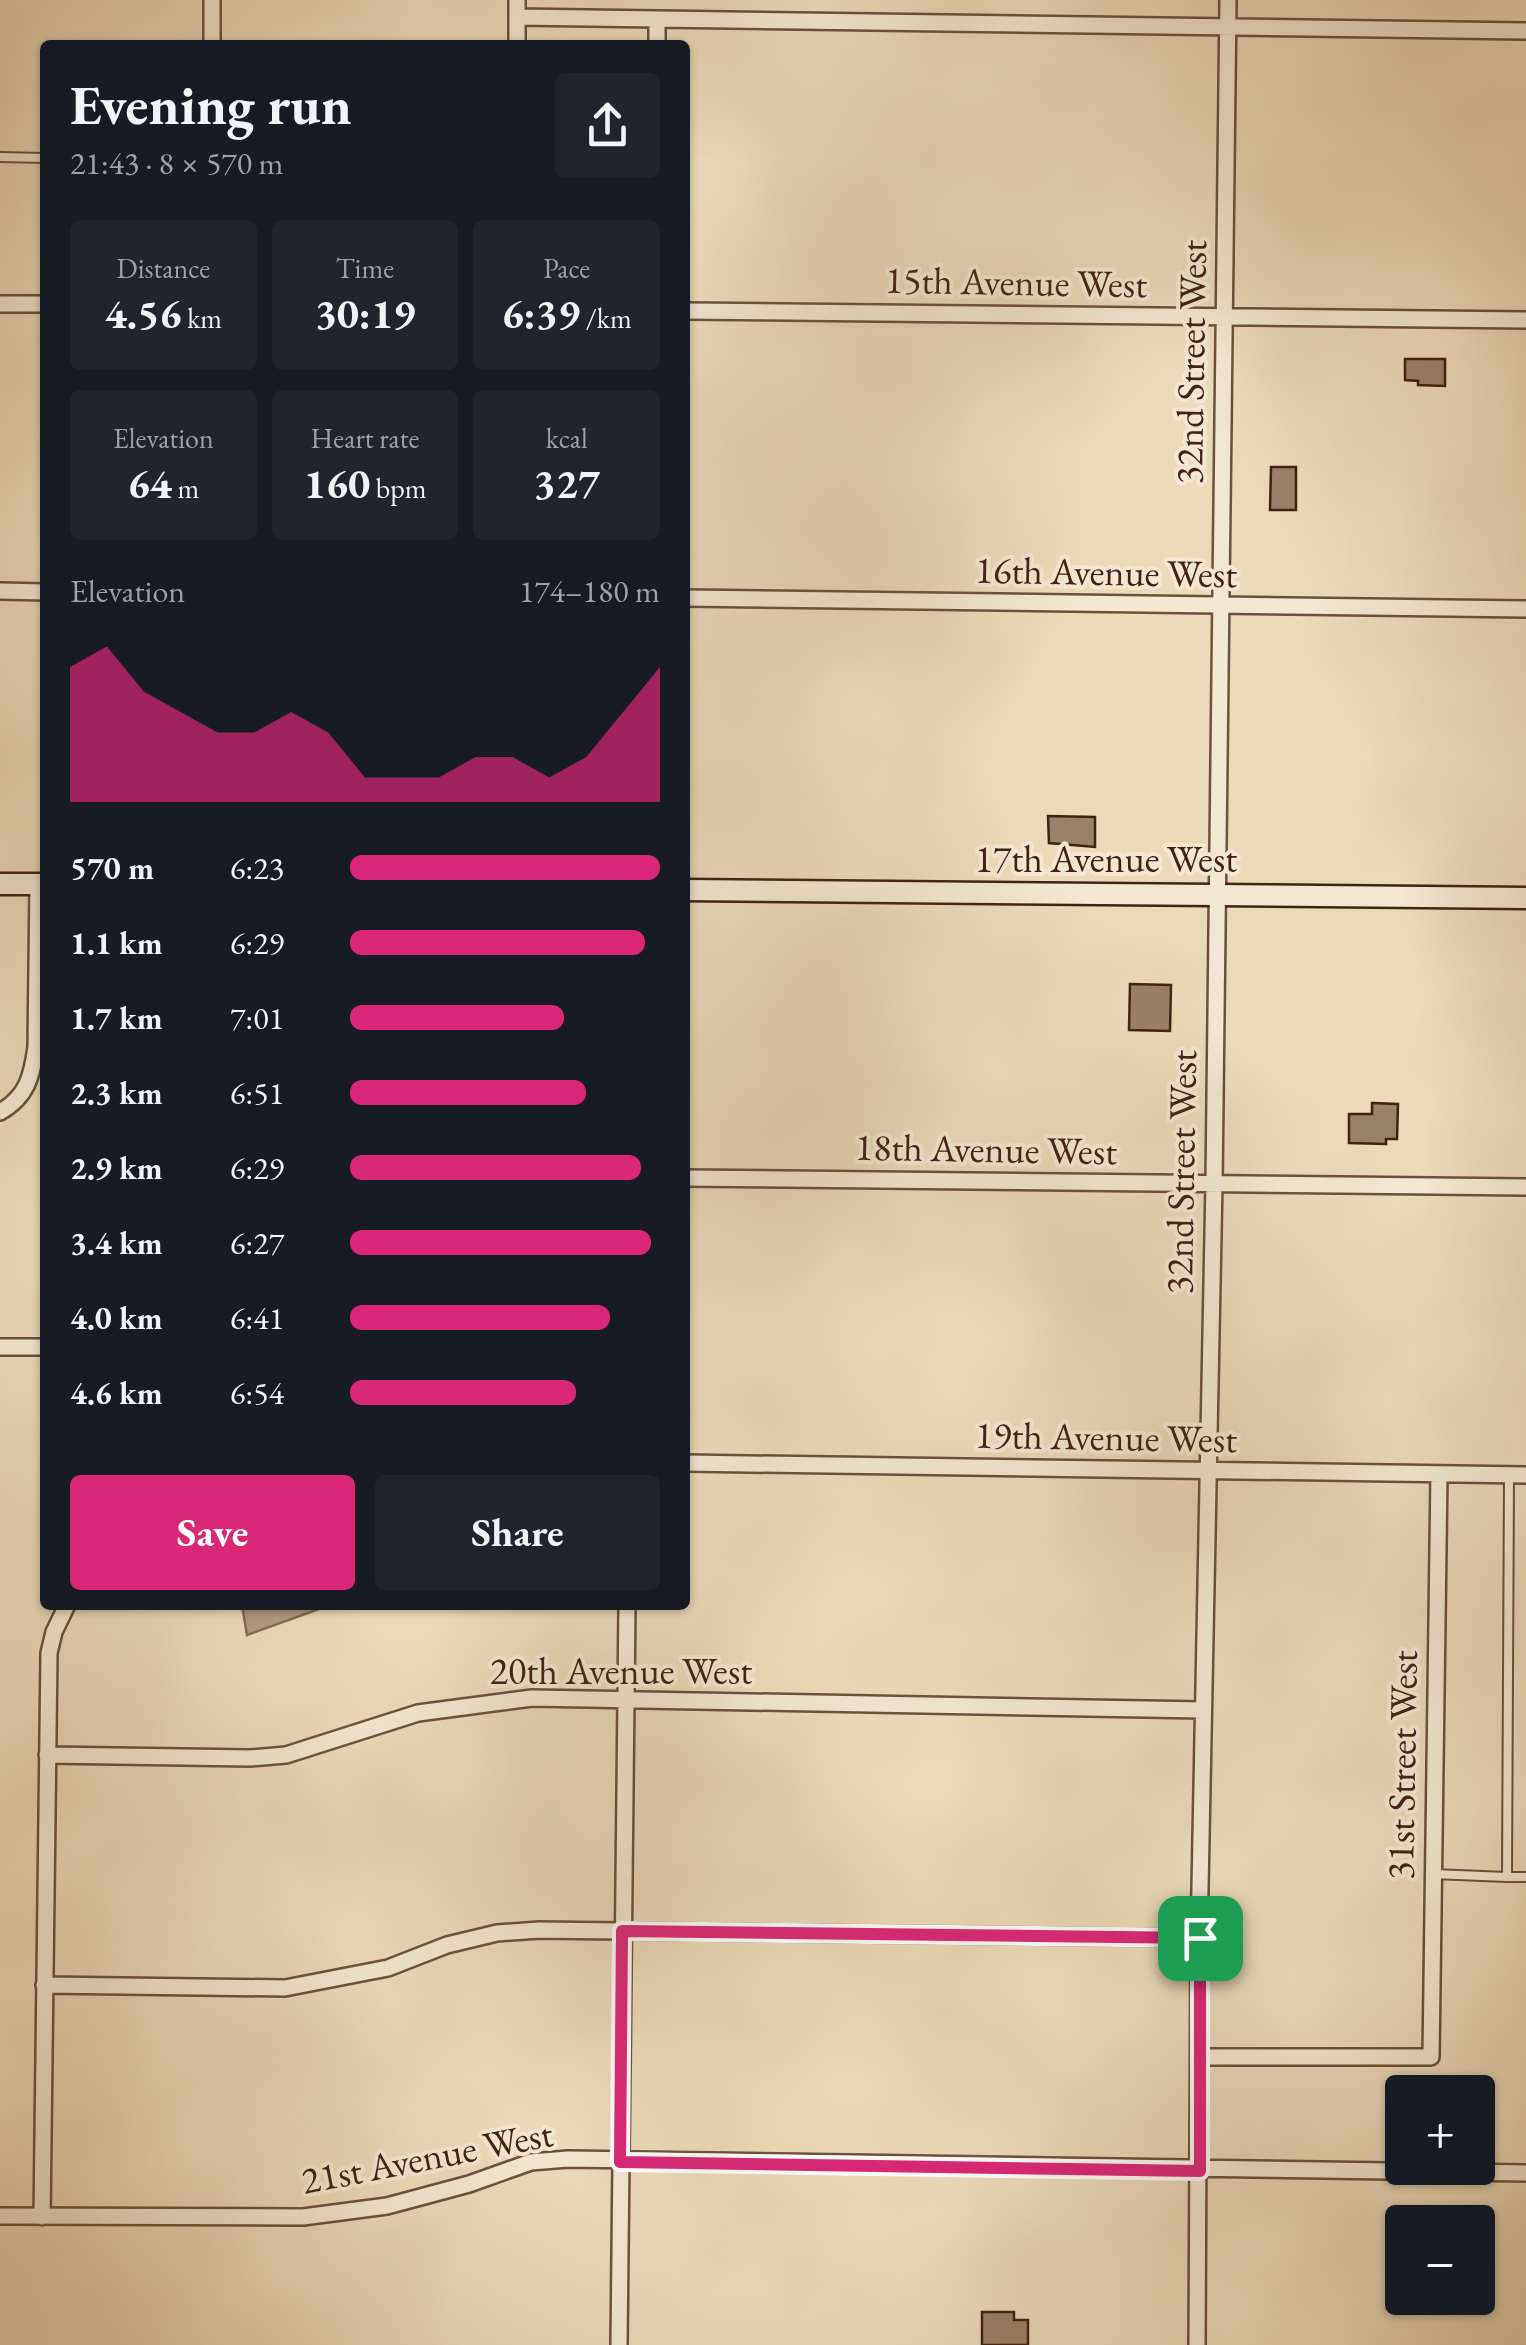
<!DOCTYPE html>
<html lang="en">
<head>
<meta charset="utf-8">
<style>
  body { margin:0; font-family:"EB Garamond",serif; background:#20242c; color:#f1f3f6; height:100vh; display:flex; flex-direction:column; font-size:38px; white-space:nowrap }
  * { box-sizing:border-box; margin:0 }
  p { font-size:32px; color:#9ea1a6 }
  .icon { flex:none; width:55px; height:55px; fill:none; stroke:currentColor; stroke-width:2; stroke-linecap:round; stroke-linejoin:round }
  .map { position:relative; flex:1; overflow:hidden }
  .drawer { position:absolute; left:40px; top:40px; width:650px; height:1570px; display:flex; flex-direction:column; background:#171b24; border-radius:10px; box-shadow:0 2px 8px #0004 }
  .drawer>* { flex:none }
  .controls { position:absolute; left:1385px; top:2075px; display:grid; gap:20px }
  .controls a { display:grid; place-items:center; width:110px; height:110px; border-radius:10px; background:#171b24; box-shadow:0 2px 8px #0004; font-size:50px }
  .pin { position:absolute; display:grid; place-items:center; width:85px; height:85px; color:#fff; margin:-42px; border-radius:20px; box-shadow:0 5px 15px #0006 }
  .round { display:grid; place-items:center; flex:none; width:105px; height:105px; border-radius:10px; background:#20242c }
  .headline { display:flex; align-items:center; justify-content:space-between; height:170px; padding:0 30px }
  h1 { font-size:55px; font-weight:700; line-height:75px }
  .metrics { display:grid; grid-template-columns:repeat(3,1fr); gap:15px; height:170px; padding:10px 30px }
  .metrics div { display:grid; align-content:center; border-radius:10px; background:#20242c; text-align:center }
  .metrics b { font-size:42px; font-weight:700 }
  .metrics small { font-size:28px; font-weight:400 }
  .metrics p { font-size:28px }
  .chart { height:280px; padding:20px 30px }
  .chart p { display:flex; justify-content:space-between }
  .chart svg { width:100%; height:180px; margin-top:10px; fill:#db2777; opacity:.7 }
  .button { display:flex; gap:20px; margin-top:auto; padding:20px 30px }
  .button a { flex:1; height:115px; border-radius:10px; background:#db2777; color:#fff; font-size:40px; font-weight:700; line-height:115px; text-align:center }
  .button a+a { background:#20242c; color:#f1f3f6 }
  ul { padding:0 30px; list-style:none; font-size:32px }
  li { display:grid; grid-template-columns:160px 120px 1fr; align-items:center; height:75px }
  li i { height:25px; border-radius:12px; background:#db2777 }
  .map>svg:first-child { display:block }
  .water { fill:#b19b82; stroke:#846b56; stroke-width:2.5 }
  .building { fill:#99826a; stroke:#412214; stroke-width:2.5 }
  .lines { fill:none; stroke-linecap:round; stroke-linejoin:round }
  .lane-casing { stroke:#6c503e; stroke-width:12 }
  .street-casing { stroke:#6c503e; stroke-width:20 }
  .secondary-casing { stroke:#412214; stroke-width:25 }
  .lane { stroke:#f2e7d2; stroke-width:8 }
  .street { stroke:#f2e7d2; stroke-width:15 }
  .secondary { stroke:#f2e7d2; stroke-width:20 }
  .route-casing { stroke:#fff; stroke-width:20 }
  .route { stroke:#db2777; stroke-width:12 }
  .labels { text-anchor:middle; stroke-width:8; stroke-linejoin:round; paint-order:stroke }
  .street-label { font-size:38px; fill:#412214; stroke:#f2e7d2 }
</style>
</head>
<body>
<div class="map">
<svg width="1526" height="2345" viewBox="0 0 1526 2345">
  <rect width="100%" height="100%" fill="#ebdaba"/>
  <filter id="stains"><feTurbulence type="fractalNoise" baseFrequency=".002" numOctaves="4"/><feColorMatrix values="0 0 0 0 .2 0 0 0 0 .09 0 0 0 0 .02 0 0 0 .5 -.17"/></filter>
  <radialGradient id="worn" r=".72"><stop offset=".6" stop-color="#630" stop-opacity="0"/><stop offset="1" stop-color="#630" stop-opacity=".3"/></radialGradient>
  <path class="water" d="M242,1605h88l-83,30z"/>
  <path class="building" d="M1405,359h40v27l-27,-1v-4l-13,-1z
    M1271,467h25v43h-26z
    M1048,816l47,1v30l-46,-4z
    M1130,984l41,1 -1,46 -41,-1z
    M1372,1103l26,1 -1,35h-11v5l-37,-1v-29h23z
    M982,2312h32v8h14v25h-46z"/>
  <g class="lines">
    <defs>
      <path id="lane" d="M0,157l45,1
        M1509,1475l-2,402h19
        M1433,1874l74,3"/>
      <path id="street" d="M517,17l1009,14
        M212,45v-45
        M517,45v-45
        M657,45v-26
        M0,304h45
        M685,311l841,9
        M0,591l45,1
        M685,598l841,11
        M0,1112c27,-15 32,-36 36,-65l2,-163
        M685,1178l841,9
        M0,1347h45
        M685,1463l841,12
        M47,1755l203,3 36,-3 132,-42 114,-15 671,12
        M44,1985l241,3 103,-20 59,-23 50,-12 42,-3 660,8
        M1200,2057h231l8,-583
        M0,2216l303,1 84,-11 82,-22 62,-22 37,-3 958,14
        M42,2217l7,-564 5,-21 13,-27
        M619,2345l8,-740
        M1197,2345l2,-407 15,-755 14,-1183"/>
      <path id="secondary" d="M0,884h45
        M685,890l841,8"/>
    </defs>
    <use href="#lane" class="lane-casing"/>
    <use href="#street" class="street-casing"/>
    <use href="#secondary" class="secondary-casing"/>
    <use href="#lane" class="lane"/>
    <use href="#street" class="street"/>
    <use href="#secondary" class="secondary"/>
  </g>
  <g class="lines">
    <defs>
      <path id="route" d="M622,1931l578,7v233l-580,-9z"/>
    </defs>
    <use href="#route" class="route-casing"/>
    <use href="#route" class="route"/>
  </g>
  <g class="labels">
    <g class="street-label">
      <text transform="translate(1016 282) rotate(1)" y="13">15th Avenue West</text>
      <text transform="translate(1191 362) rotate(-89)" y="13">32nd Street West</text>
      <text transform="translate(1106 572) rotate(1)" y="13">16th Avenue West</text>
      <text x="1106" y="872">17th Avenue West</text>
      <text transform="translate(986 1149) rotate(1)" y="13">18th Avenue West</text>
      <text transform="translate(1181 1172) rotate(-89)" y="13">32nd Street West</text>
      <text transform="translate(1106 1437) rotate(1)" y="13">19th Avenue West</text>
      <text x="621" y="1684">20th Avenue West</text>
      <text transform="translate(1402 1765) rotate(-89)" y="13">31st Street West</text>
      <text transform="translate(427 2157) rotate(-11)" y="13">21st Avenue West</text>
    </g>
  </g>
  <rect width="100%" height="100%" filter="url(#stains)"/>
  <rect width="100%" height="100%" fill="url(#worn)"/>
</svg>
<div class="controls">
<a>+</a>
<a>−</a>
</div>
<div class="pin" style="left:1200px;top:1938px;background:#1e9e55"><svg class="icon" aria-label="arrive" viewBox="0 0 24 24"><path d="M6 21V4h12l-3 4 3 4H6"/></svg></div>
<section class="drawer">
<div class="headline"><div><h1>Evening run</h1><p>21:43 · 8 × 570 m</p></div><a class="round"><svg class="icon" aria-label="share" viewBox="0 0 24 24"><path d="M12 15V3M7 8l5-5 5 5M5 13v7h14v-7"/></svg></a></div>
<div class="metrics">
<div><p>Distance</p><b>4.56<small> km</small></b></div>
<div><p>Time</p><b>30:19</b></div>
<div><p>Pace</p><b>6:39<small> /km</small></b></div>
</div>
<div class="metrics">
<div><p>Elevation</p><b>64<small> m</small></b></div>
<div><p>Heart rate</p><b>160<small> bpm</small></b></div>
<div><p>kcal</p><b>327</b></div>
</div>
<div class="chart"><p><span>Elevation</span>174–180 m</p>
<svg viewBox="0 0 160 44" preserveAspectRatio="none"><path d="M0 44V11L10 6L20 17L30 22L40 27L50 27L60 22L70 27L80 38L90 38L100 38L110 33L120 33L130 38L140 33L150 22L160 11V44z"/></svg>
</div>
<ul>
<li><b>570 m</b>6:23<i style="width:100%"></i></li>
<li><b>1.1 km</b>6:29<i style="width:95%"></i></li>
<li><b>1.7 km</b>7:01<i style="width:69%"></i></li>
<li><b>2.3 km</b>6:51<i style="width:76%"></i></li>
<li><b>2.9 km</b>6:29<i style="width:94%"></i></li>
<li><b>3.4 km</b>6:27<i style="width:97%"></i></li>
<li><b>4.0 km</b>6:41<i style="width:84%"></i></li>
<li><b>4.6 km</b>6:54<i style="width:73%"></i></li>
</ul>
<div class="button"><a>Save</a><a>Share</a></div>
</section>
</div>
</body>
</html>
